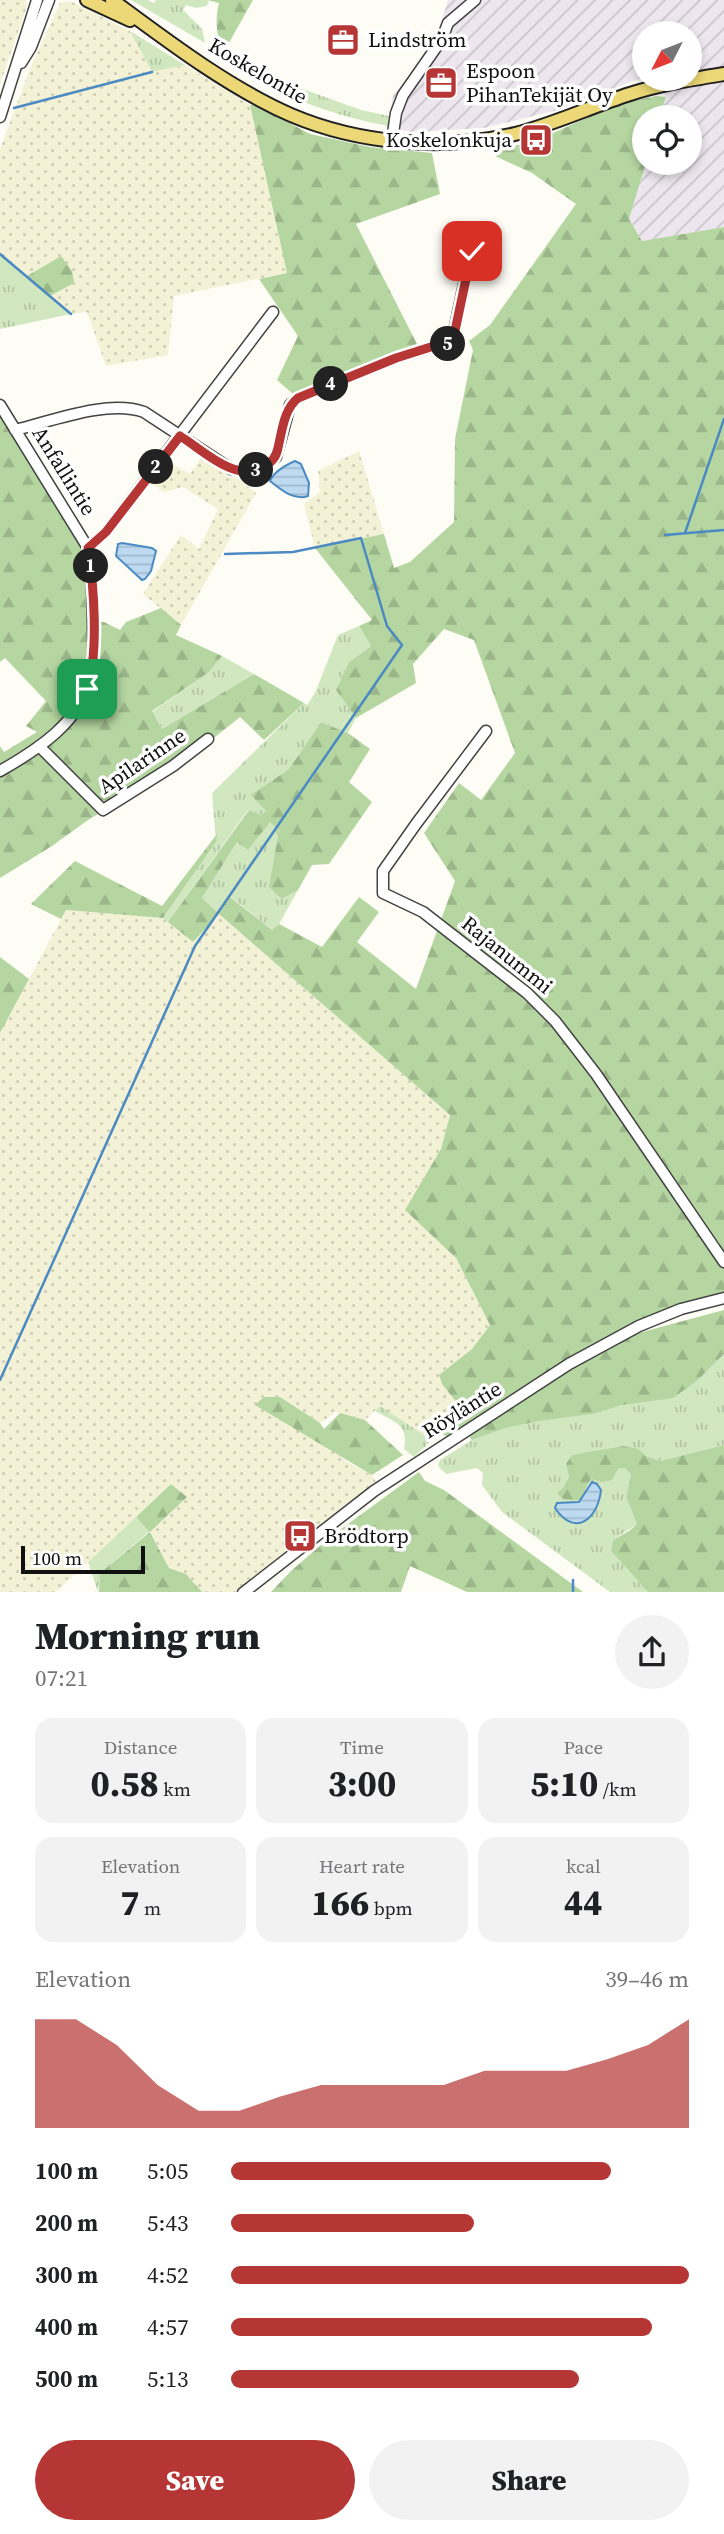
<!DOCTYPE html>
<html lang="en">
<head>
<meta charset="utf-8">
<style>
  body { margin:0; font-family:"Source Serif 4",serif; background:#f2f2f2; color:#202124; height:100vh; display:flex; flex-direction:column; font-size:26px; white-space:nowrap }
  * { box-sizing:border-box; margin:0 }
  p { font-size:23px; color:#757577 }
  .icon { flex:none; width:38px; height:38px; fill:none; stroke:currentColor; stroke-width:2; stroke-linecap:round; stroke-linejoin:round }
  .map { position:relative; height:1592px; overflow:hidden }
  .details { display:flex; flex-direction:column; background:#fff; flex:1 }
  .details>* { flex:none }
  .needle { width:46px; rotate:228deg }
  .controls { position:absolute; left:632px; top:21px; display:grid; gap:14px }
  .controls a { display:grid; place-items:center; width:70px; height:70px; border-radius:50%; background:#fff; box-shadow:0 4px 10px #0003; font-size:35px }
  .scale { position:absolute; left:21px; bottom:18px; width:124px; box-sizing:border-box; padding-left:7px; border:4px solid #101010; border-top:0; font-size:19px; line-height:24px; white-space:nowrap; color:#101010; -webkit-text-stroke:5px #fff; paint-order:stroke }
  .pin { position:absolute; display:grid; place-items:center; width:60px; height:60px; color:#fff; margin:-30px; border-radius:14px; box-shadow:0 4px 10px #0006 }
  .km { position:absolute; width:35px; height:35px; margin:-18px; border-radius:50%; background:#222; color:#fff; font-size:19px; line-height:35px; text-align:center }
  .round { display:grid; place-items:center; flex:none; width:74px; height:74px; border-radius:37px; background:#f2f2f2 }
  .overview { display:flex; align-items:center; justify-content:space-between; height:119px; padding:0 35px }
  h1 { font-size:38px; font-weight:800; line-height:52px }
  .figures { display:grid; grid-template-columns:repeat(3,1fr); gap:10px; height:119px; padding:7px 35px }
  .figures div { display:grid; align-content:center; border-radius:18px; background:#f2f2f2; text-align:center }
  .figures b { font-size:35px; font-weight:800 }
  .figures small { font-size:19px; font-weight:400 }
  .figures p { font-size:19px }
  .chart { height:196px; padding:14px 35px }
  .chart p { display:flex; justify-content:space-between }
  .chart svg { width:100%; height:126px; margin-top:7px; fill:#b53634; opacity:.7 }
  .cta { display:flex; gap:14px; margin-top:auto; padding:14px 35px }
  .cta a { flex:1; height:80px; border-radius:42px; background:#b53634; color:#fff; font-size:28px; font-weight:800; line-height:80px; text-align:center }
  .cta a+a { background:#f2f2f2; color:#202124 }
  ul { padding:0 35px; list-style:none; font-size:23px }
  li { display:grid; grid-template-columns:112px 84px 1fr; align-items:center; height:52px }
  li i { height:18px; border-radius:9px; background:#b53634 }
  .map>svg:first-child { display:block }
  .industrial { fill:url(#industrial-furrows) }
  .farmland { fill:url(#farmland-dots) }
  .grass { fill:url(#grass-tufts) }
  .forest { fill:url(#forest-firs) }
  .water { fill:url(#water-rules); stroke:#4b8ac2; stroke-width:2 }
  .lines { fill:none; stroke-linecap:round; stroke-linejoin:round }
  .stream { stroke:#4b8ac2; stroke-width:2.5 }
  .minor-casing { stroke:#434343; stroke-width:13 }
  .major-casing { stroke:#212121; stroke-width:16 }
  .minor { stroke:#fff; stroke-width:10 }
  .major { stroke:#ecd876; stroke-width:12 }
  .route-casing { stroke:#fff; stroke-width:14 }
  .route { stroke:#b53634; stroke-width:9 }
  .labels { text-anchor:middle; stroke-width:7; stroke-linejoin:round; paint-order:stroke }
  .poi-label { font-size:21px; fill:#101010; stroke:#fff; text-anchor:start }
  .street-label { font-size:21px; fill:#101010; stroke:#fff }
</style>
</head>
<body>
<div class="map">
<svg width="724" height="1593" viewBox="0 0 724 1593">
  <defs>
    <pattern id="industrial-furrows" width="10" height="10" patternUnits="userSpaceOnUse" patternTransform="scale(1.75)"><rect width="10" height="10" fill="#ede6ee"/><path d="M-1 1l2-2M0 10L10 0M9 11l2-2" fill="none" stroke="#cac4cb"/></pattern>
    <pattern id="farmland-dots" width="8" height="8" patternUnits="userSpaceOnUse" patternTransform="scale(1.75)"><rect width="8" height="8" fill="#f3f2d6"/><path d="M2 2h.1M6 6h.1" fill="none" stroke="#cfceb7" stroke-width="1.8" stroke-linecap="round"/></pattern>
    <pattern id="grass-tufts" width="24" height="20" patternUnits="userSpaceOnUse" patternTransform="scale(1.75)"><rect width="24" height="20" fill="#d1e7c0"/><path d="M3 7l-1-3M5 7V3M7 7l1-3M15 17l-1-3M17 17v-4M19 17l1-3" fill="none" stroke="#b2c5a4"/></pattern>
    <pattern id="forest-firs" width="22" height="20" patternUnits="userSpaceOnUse" patternTransform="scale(1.75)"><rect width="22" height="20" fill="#b5d6a1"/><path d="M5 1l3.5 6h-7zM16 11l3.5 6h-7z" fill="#9bb78a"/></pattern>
    <pattern id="water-rules" width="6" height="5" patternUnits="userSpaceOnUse" patternTransform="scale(1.75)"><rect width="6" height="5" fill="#bddaf1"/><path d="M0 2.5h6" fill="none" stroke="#a1bace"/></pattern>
  </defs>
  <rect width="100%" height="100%" fill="#fefdf5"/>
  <path class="industrial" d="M448,0h276v227l-82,14 -13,-22 17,-56h44v-46h-31l7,-20 -10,-18h34v-46h-46v44l-90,34 -70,17 -68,4 -29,-3 6,-33 42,-55z"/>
  <path class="farmland" d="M0,0h26l1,6 -27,78z
    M70,1l60,30 22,41 33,-7 65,40 37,168 -113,23 -6,59 -62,11 -19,-54 -16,2 -21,-18 24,-13 -13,-27 -34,20 -27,-22v-105l29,-78 31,-68z
    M359,451l25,83 -69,14 -11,-44 16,-12 -2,-21z
    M201,458l28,19 8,1 19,15 -75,132 -38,-31 38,-59 18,14 19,-40 -35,-22 -19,5 -14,-9 16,-23 24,14z
    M66,910l97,8 30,24 26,-28 231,201 -9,34 -35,61 50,48 34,67 -18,24 -33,26 3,9 22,28 -32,28 -52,-34 -15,14 -29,-8 -16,11 -40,-26 66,64 26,14 7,12 -136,105h-41l-16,-18 -17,-6 -19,-37 37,-34 -16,-13 -115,108 -56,1v-560z"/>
  <path class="grass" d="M131,0h17l6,3 2,-3h51l2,2 -3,4 -10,2 -10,-3 -3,5 19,19 3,14z
    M130,31l55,34 -33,7z
    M226,48l74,40 61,22 28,6 -1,10c-62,-12 -120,-33 -169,-73z
    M0,254l71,60 -71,15z
    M359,626l12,20 -22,16 -13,28 20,28 -8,15 -27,-11 -32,47 -37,26 14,16 -4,4 -14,-5 -80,112 -5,-4 53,-76 -4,-49 92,-90 3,2 8,-12 23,-58z
    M222,656l32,18 -92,55 -10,-17 56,-39z
    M270,821l9,9 -9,57 12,12 16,-9 -19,34 -7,6 -41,-33 -12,17 -17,-16 35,-56z
    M724,1354v91l-64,16 -14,-5 -7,-7 -70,26 -6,13 24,2 4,-11 11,3 16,-13 7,-2 6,7 -5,23 11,27 -24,16 -2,11 37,41h-38l-108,-80 -20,-27 1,-12 -6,-5 -31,6 -8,-8 2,-6 32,-20 34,-12 34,-7 53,-7 105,-34z
    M380,1406l52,34 -18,17 -10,-8c5,-25 -10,-27 -29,-38z
    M136,1517l14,14 -49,41 -3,20 -10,-30z"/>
  <path class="forest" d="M207,0h46l-27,48 -4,1c-6,-17 -7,-29 -3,-46z
    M656,96l10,1 -7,20h-15l2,46 -17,56 13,22 82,-14v1067l-44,10 -86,39 -147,94 -6,-4 23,-21 -22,-28 -3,-9 33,-26 18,-24 -34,-67 -51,-48 36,-61 9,-34 -231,-201 -26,28 -25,-20 81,-112 12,5 5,-4 -15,-16 38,-26 32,-47 27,11 22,16 -21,33 23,20 -43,62 -17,1 -14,25 -16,9 -13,-12 10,-57 -9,-8 -22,28 -11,-8 -35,56 16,15 12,-16 42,33 7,-6 43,23 37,-50 20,15 -22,30 59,47 39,-108 -31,-48 35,-50 22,17 34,-47 -41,-113 -30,-11 -31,35 3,19 -60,35 -20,-28 13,-28 22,-16 -12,-20 13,-6 -57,-72 69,-14 10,34 16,-6 44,-40 1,-83 18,-89 -4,-9 21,-16 86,-121 -44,-31 -35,-16 -5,-8 39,-6 84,-38z
    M250,105l9,1 51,28 60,13 62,6 8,41 -84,30 62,122 -125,48 -16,-14 21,-44 -39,-57 28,-6z
    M61,256l11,15 2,12 -24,13 -23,-20z
    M0,415l83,134 5,73h16l16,8 6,-8 35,-14 20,17 -5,10 46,21 -14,17 -56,38 10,18 92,-55 50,29 -40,37 -24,-23 -65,52 -87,51 -36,26 -52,32v-132l4,6 33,-20 -11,-6 20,-25 -41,-43 -5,4z
    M217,834l-1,8 -53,76 -97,-8 -5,9 -30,-15 44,-43 87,45z
    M0,957l29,22 -29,54z
    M724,1310v44l-26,26 -25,18 -51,7 -29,9 -53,7 -34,7 -34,12 -3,-5 86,-56 76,-44z
    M264,1397h16l40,26 4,6 16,-16 25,7 38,35 -31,20 -117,-70z
    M724,1445v147h-76l-37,-41 2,-11 16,-9 8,-7 -11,-27 5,-23 -6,-6 -7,1 -6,11 -10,2 -11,-3 -11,21 -17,-1 -6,-6 6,-5 6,-12 -3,-12 6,-9 52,-9 15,3 7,7 14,5z
    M419,1472l6,9 19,9 139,102h-116l-57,-26 -9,26h-130l20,-21 38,-33z
    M171,1484l16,13 -37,35 19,36 17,6 16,18h-103l1,-19 50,-41 -14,-15z"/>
  <path class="water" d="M295,461l6,3 8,19 -1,13c-14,5 -27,-6 -38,-15 4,-10 16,-16 25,-20z
    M122,543l30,5 4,3 -5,20 -6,8 -3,1 -26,-24 2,-12z
    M592,1482l5,2 4,6c-3,29 -26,48 -46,18l2,-5 22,-1z"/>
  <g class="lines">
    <path class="stream" d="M14,108l138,-36
      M0,254l71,60
      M685,533l39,-114
      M665,535l59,-5
      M0,1380l195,-434 207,-301 -15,-19 -26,-88 -68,14 -68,2
      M573,1593v-13"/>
    <defs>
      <path id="minor" d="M21,63l10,-16 18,-47
        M0,117l37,-117
        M392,140l4,-27 7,-18 39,-56 6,-16 27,-23
        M0,405l88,143c4,25 5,50 5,75 0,18 2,36 -2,54 -10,45 -54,73 -91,94
        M15,430c37,-9 93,-31 129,-18l87,57 19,3 14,-5 12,-10 14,-52 8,-7 98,-40 56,-17 18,-85 8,-12
        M88,548l18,-16 167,-220
        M486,731l-70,93 -33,47v22l40,19 104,81 28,28 41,53 128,188
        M39,746l64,64 70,-44 35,-27
        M243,1593l131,-102 195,-127 70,-38 42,-17 43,-11"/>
      <path id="major" d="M87,0l43,20
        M112,0c54,40 117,88 179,115 68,29 152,36 224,19 40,-10 77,-28 115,-40 31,-10 63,-15 94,-20"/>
    </defs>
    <use href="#minor" class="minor-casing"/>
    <use href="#major" class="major-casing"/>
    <use href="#minor" class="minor"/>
    <use href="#major" class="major"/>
  </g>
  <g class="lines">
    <defs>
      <path id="route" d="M87,689c12,-35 7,-103 1,-141l18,-16 74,-96c23,14 54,46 82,32 9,-5 14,-10 16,-20 4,-17 6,-39 20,-50l98,-40 57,-18 19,-89"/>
    </defs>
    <use href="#route" class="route-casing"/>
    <use href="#route" class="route"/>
  </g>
  <defs>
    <symbol id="office-square" viewBox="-11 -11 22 22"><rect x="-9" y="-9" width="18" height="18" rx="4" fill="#b53634" stroke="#fff"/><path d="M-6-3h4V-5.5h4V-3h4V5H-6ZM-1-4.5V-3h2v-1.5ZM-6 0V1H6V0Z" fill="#fff"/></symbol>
    <symbol id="bus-square" viewBox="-11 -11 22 22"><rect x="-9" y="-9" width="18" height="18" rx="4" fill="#b53634" stroke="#fff"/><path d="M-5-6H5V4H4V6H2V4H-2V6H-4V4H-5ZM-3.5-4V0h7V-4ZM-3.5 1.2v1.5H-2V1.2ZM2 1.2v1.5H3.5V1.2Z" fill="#fff"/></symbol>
  </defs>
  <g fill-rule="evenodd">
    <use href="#office-square" x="324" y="21" width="38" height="38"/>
    <use href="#office-square" x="422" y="64" width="38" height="38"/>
    <use href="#bus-square" x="517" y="121" width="38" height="38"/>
    <use href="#bus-square" x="281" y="1517" width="38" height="38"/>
  </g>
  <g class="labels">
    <g class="poi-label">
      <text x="368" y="47">Lindström</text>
      <text x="466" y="78">Espoon<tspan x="466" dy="24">PihanTekijät Oy</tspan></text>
      <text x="512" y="147" text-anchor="end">Koskelonkuja</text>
      <text x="324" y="1543">Brödtorp</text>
    </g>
    <g class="street-label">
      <text transform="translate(258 71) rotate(30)" y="7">Koskelontie</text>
      <text transform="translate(64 471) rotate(58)" y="7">Anfallintie</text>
      <text transform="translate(142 761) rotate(-34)" y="7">Apilarinne</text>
      <text transform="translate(507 955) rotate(39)" y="7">Rajanummi</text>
      <text transform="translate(462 1410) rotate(-32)" y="7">Röyläntie</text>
    </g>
  </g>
</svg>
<div class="controls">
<a><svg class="needle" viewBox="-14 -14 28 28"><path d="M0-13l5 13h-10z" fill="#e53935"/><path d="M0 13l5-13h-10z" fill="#757577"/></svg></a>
<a><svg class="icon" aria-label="locate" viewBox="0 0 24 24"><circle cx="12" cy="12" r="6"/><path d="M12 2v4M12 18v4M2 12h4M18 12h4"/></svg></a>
</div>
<div class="scale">100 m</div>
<div class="pin" style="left:87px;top:689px;background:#1e9e55"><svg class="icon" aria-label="arrive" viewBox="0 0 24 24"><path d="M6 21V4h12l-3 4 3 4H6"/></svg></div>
<div class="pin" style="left:472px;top:251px;background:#d93025"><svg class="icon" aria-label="check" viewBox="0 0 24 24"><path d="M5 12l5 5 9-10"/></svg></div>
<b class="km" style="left:91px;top:566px">1</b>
<b class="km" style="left:156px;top:467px">2</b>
<b class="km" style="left:256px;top:470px">3</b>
<b class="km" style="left:331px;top:384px">4</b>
<b class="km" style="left:448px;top:344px">5</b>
</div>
<section class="details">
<div class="overview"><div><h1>Morning run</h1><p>07:21</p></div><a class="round"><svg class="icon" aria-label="share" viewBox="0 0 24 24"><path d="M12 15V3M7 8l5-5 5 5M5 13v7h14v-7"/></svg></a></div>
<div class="figures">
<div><p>Distance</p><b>0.58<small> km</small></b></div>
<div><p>Time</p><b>3:00</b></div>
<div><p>Pace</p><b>5:10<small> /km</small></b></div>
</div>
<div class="figures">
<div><p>Elevation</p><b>7<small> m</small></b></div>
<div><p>Heart rate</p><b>166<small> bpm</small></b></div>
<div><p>kcal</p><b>44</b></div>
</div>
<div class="chart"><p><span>Elevation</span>39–46 m</p>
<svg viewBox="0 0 160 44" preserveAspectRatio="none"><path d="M0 44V6L10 6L20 15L30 29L40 38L50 38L60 33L70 29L80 29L90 29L100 29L110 24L120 24L130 24L140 20L150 15L160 6V44z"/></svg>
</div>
<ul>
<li><b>100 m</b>5:05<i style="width:83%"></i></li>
<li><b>200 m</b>5:43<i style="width:53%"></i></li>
<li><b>300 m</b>4:52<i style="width:100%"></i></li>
<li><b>400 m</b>4:57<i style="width:92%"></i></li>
<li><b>500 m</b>5:13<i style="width:76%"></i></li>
</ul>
<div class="cta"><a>Save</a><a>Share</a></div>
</section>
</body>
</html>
